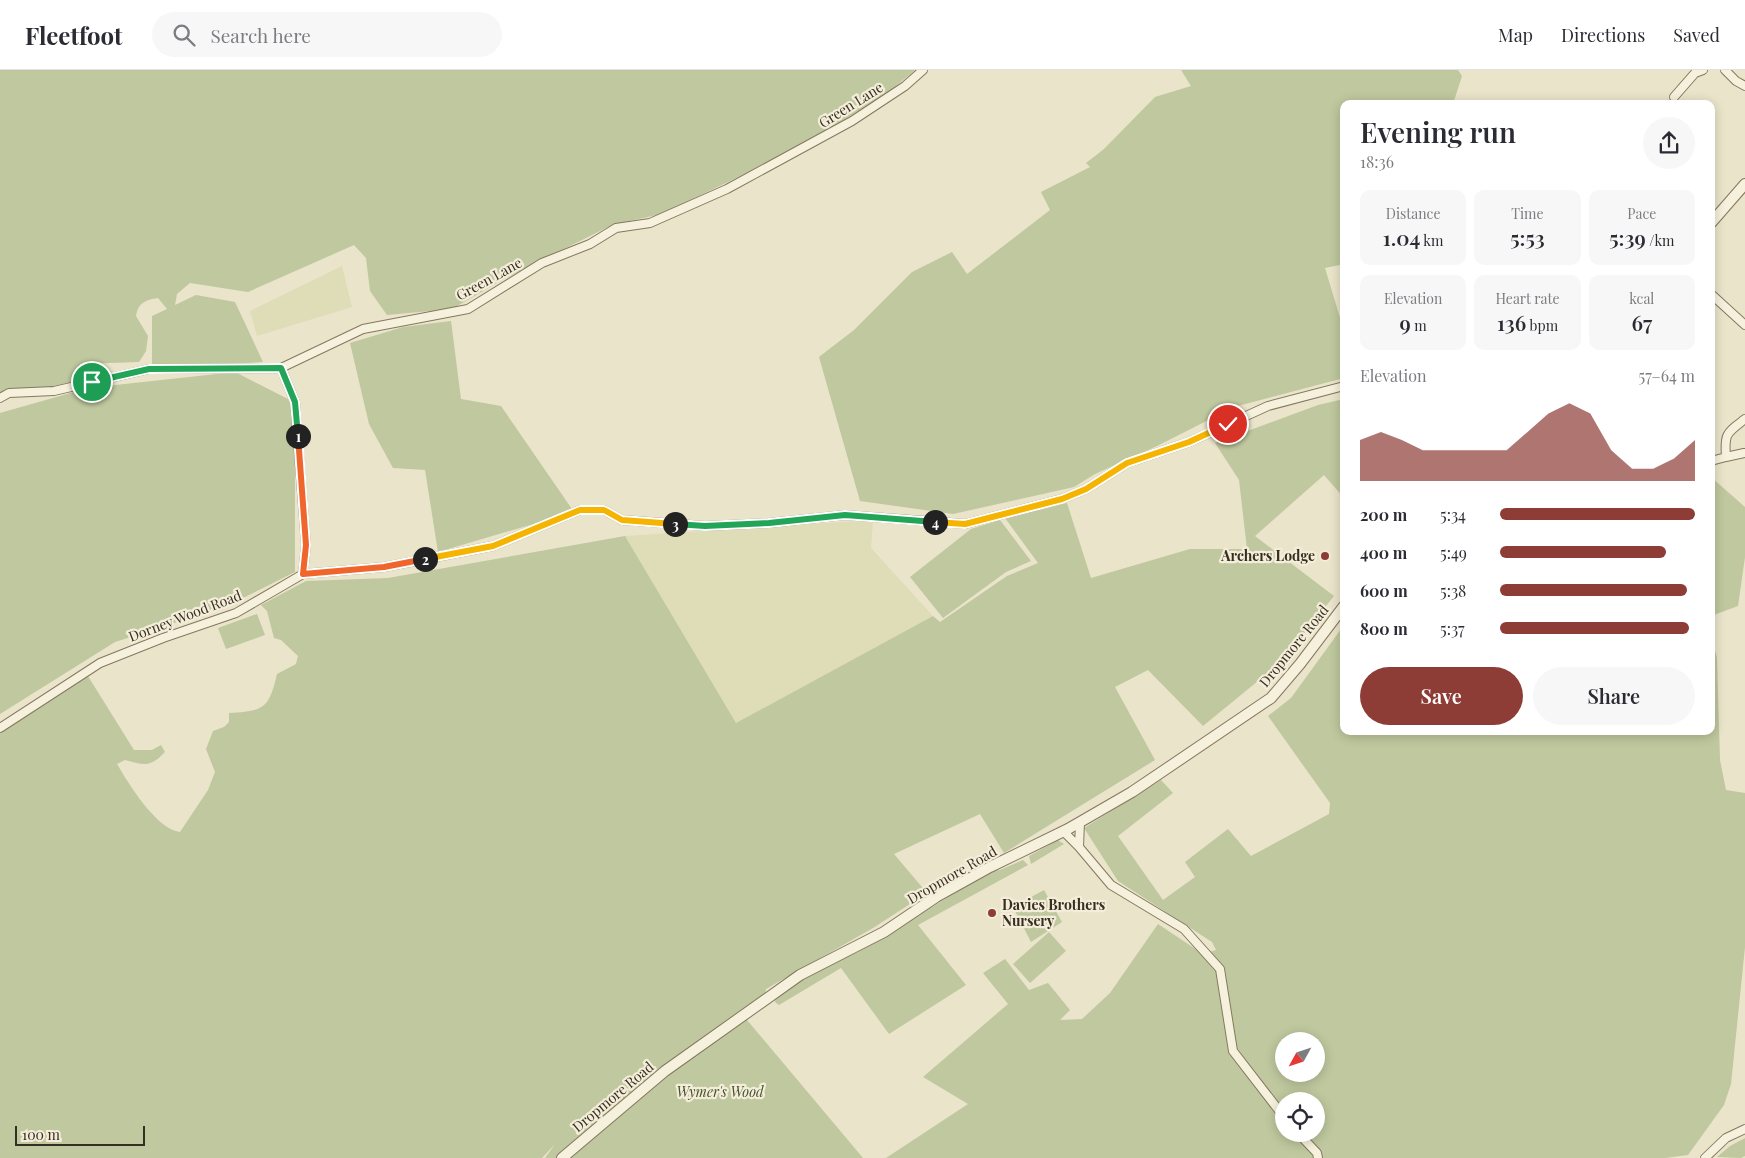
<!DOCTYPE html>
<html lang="en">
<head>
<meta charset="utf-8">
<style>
  body { margin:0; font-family:"Playfair Display",serif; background:#f7f7f7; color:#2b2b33; height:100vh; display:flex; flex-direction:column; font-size:19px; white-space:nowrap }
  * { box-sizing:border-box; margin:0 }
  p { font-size:16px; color:#7c7c81 }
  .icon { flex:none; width:28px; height:28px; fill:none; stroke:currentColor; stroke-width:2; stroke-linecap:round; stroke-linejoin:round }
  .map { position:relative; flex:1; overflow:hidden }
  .side { position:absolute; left:1340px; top:30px; width:375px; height:635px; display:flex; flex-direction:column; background:#fff; border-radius:10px; box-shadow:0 2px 12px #0003 }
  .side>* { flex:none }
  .needle { width:32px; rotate:230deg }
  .tools { position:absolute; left:1275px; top:962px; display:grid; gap:10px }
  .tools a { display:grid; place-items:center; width:50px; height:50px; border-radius:50%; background:#fff; box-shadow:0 2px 12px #0003; font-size:25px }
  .scale { position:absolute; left:15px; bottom:12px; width:130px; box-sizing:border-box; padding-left:5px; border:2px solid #372e22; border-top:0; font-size:14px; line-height:18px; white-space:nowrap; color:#372e22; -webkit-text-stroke:4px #f3edd9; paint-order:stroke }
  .pin { position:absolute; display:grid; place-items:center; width:42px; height:42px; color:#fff; margin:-21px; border:2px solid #fff; border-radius:50%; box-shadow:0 1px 5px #0007 }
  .km { position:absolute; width:25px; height:25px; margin:-12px; border-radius:50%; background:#222; color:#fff; font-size:14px; line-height:25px; text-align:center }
  .round { display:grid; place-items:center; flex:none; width:52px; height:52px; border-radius:26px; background:#f7f7f7 }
  .summary { display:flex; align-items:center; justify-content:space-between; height:85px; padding:0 20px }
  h1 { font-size:28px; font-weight:600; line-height:38px }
  .figures { display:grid; grid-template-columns:repeat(3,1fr); gap:8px; height:85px; padding:5px 20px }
  .figures div { display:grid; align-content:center; border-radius:10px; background:#f7f7f7; text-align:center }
  .figures b { font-size:21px; font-weight:600 }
  .figures small { font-size:14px; font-weight:400 }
  .figures p { font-size:14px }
  .chart { height:140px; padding:10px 20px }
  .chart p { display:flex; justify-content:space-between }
  .chart svg { width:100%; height:90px; margin-top:5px; fill:#8e3d36; opacity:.7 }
  .action { display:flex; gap:10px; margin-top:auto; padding:10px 20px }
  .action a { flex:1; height:58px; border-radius:30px; background:#8e3d36; color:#fff; font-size:20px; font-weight:600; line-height:58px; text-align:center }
  .action a+a { background:#f7f7f7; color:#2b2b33 }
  ul { padding:0 20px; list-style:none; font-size:16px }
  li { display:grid; grid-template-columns:80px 60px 1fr; align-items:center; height:38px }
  li i { height:12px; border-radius:6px; background:#8e3d36 }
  header { display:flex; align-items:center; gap:30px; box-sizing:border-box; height:70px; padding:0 25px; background:#fff; border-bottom:1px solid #e1e1e2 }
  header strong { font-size:24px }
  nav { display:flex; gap:28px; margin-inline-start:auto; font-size:18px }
  .search { width:350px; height:45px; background:#f7f7f7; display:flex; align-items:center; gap:12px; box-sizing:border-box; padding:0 18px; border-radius:28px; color:#7c7c81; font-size:19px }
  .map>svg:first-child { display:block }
  .farmland { fill:#dfdcb8 }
  .green { fill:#bfc89e; fill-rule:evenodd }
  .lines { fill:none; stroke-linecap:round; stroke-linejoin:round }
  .minor-casing { stroke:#857760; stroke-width:10 }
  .tertiary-casing { stroke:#857760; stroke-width:12 }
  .minor { stroke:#f6f1dc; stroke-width:8 }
  .tertiary { stroke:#f6f1dc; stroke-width:10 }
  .split-1-casing { stroke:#fff; stroke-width:10 }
  .split-2-casing { stroke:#fff; stroke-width:10 }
  .split-3-casing { stroke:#fff; stroke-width:10 }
  .split-4-casing { stroke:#fff; stroke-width:10 }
  .split-5-casing { stroke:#fff; stroke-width:10 }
  .split-1 { stroke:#22a559; stroke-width:6 }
  .split-2 { stroke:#f0652b; stroke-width:6 }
  .split-3 { stroke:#f5b400; stroke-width:6 }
  .split-4 { stroke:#22a559; stroke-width:6 }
  .split-5 { stroke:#f5b400; stroke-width:6 }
  .poi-dot { fill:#8e3d36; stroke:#f3edd9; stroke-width:2 }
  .labels { text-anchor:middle; stroke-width:4.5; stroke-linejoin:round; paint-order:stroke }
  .street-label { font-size:14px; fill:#372e22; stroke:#f3edd9 }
  .poi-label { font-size:14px; font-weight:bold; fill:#372e22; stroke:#f3edd9; text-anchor:end }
  .park-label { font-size:14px; font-style:italic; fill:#44522b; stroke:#f3edd9 }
</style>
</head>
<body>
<header>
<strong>Fleetfoot</strong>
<div class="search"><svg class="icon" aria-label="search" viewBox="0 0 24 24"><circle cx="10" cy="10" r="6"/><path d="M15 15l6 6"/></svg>Search here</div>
<nav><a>Map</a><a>Directions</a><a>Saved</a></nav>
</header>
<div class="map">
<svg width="1745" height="1088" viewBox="0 0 1745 1088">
  <rect width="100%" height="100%" fill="#eae4ca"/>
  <path class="farmland" d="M342,196l10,41 -95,29 -7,-25z
    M873,450l-2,28 62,68 -197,107 -111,-187z"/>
  <path class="green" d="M0,0h915l-29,24 -93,57 -132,63 -49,11 -108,54 -52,30 -65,6 -17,-24 -4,-33 -12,-13 -106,47 -58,-9 -13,11 -2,11 21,-10 39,7 28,60 -111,6v-52l15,-7 -9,-11c-13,2 -20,5 -22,18l12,20 -2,15 -7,11 -59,2v16l-29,7 -43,2 -8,4z
    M1181,0h277l4,6 -9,28h-109v160l-19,4 19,63v47l-110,29 -77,39 -62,28 -21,13 -121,27 -93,-13 -41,-144 35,-27 58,-58 40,-20 15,22 83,-64 -9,-18 49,-25 -4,-4 18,-14 51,-52 36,-11z
    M451,251l10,78 40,7 73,106 -136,40 -13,-82 -32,-2 -24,-44 -19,-81 53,-16z
    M235,302l55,28 5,57v115l-68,34 -112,36 -115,72v-301l88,-25z
    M1344,329v99l-20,-23 -69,61 79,60 -53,66 -78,64 -55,-56 -33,17 40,73 -151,93 -24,-39 -86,40 33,39 -54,35 -107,61 -3,19 -16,12 116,138h-318l10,-14 -13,14h-542v-430l86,-55 48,77h18l9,-5 4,7c-15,16 -21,13 -40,8l-8,4c11,19 40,66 63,68l28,-42 7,-18 -9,-23 7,-18 11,-4 5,-5v-9c36,-2 40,-5 48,-39l19,-10 2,-8 -17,-16 -7,-2 -7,-27 -6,-6 45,-24 82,-3 237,-42 111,187 197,-107 7,6 67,-46 31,-13 -33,-45 62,-15 24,75 99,-29h57l-8,-69 -24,-37 103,-38z
    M1711,407l34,30v50l-7,49 -27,10z
    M1000,450l31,41 -25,11 -63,46 -33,-41 61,-48z
    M257,544l8,21 -39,14 -8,-21z
    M1344,555v106h367v-93l6,19 3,103 6,30 19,3v154l-14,137 -7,21 -36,50 -23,3h-779l82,-54 -45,-27 85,-73 -25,-31 22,-14 24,31 19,-7 22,27 -10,10 22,-1 28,-26 48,-69 45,30 13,-4 -4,-8 -94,-61 -34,-53 77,-48 12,13 -55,43 45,64 32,-23 -10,-15 43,-33 23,27 78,-42 1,-11 -62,-87 23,-18zM1284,971h32v33h-32zM1284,1031h32v33h-32z
    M1058,770l6,4 -33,20 -2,-8z
    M1023,790l5,5 -110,60 48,60 -77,49 -48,-66 -62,37 -4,-3v-7l30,-19 53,-24 133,-81 9,-1z
    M1044,820l18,32 -31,20 -18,-35z
    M1049,862l17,19 -36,32 -17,-19z
    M1745,1068v18l-4,2 -24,-1 13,-11z"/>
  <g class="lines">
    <defs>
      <path id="minor" d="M1725,0l11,11 9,5
        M1674,27l21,-24 8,-3
        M1711,224l34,31
        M281,298l14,34 11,143 -3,29
        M0,328l9,-5 45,-2 95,-22 132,-1 82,-39 105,-20 74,-46 48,-19 26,-16 34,-5 77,-34 125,-68 53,-35 18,-16
        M1726,387l18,-4
        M1711,391l15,-4c-2,-24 1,-24 19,-38
        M0,658l100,-65 63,-25 73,-25 67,-39 81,-7 109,-21 87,-36h24l18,10 83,6 64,-3 76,-8 120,9 97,-25 24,-10 41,-26 62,-21 79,-36 76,-20
        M1080,752l-1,25 32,38 73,44 36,40 13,82 51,66
        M1063,761l16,16
        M1299,1064l18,19 1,5
        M1705,1088l21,-20 19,-9"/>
      <path id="tertiary" d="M1711,153l34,-39
        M562,1088l103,-87 135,-96 84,-43 52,-35 54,-30 78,-38 64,-37 139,-94 29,-34 44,-58"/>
    </defs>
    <use href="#minor" class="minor-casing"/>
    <use href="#tertiary" class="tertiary-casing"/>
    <use href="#minor" class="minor"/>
    <use href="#tertiary" class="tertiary"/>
  </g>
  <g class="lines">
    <defs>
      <path id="split-1" d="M92,312l57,-13 132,-1 14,34 3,34"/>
      <path id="split-2" d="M298,366l8,109 -3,29 81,-7 41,-8"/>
      <path id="split-3" d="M425,489l68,-13 87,-36h24l18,10 53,4"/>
      <path id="split-4" d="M675,454l30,2 64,-3 76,-8 90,7"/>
      <path id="split-5" d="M935,452l30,2 97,-25 24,-10 41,-26 62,-21 39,-18"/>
    </defs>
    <use href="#split-1" class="split-1-casing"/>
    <use href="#split-2" class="split-2-casing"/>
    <use href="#split-3" class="split-3-casing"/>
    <use href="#split-4" class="split-4-casing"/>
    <use href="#split-5" class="split-5-casing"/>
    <use href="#split-1" class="split-1"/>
    <use href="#split-2" class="split-2"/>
    <use href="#split-3" class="split-3"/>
    <use href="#split-4" class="split-4"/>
    <use href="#split-5" class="split-5"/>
  </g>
  <g class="poi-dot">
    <circle cx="1325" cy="486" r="5"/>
    <circle cx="992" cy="843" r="5"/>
  </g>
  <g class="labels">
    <g class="street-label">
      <text transform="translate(851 35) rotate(-32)" y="5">Green Lane</text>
      <text transform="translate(489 209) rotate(-29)" y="5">Green Lane</text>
      <text transform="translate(185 546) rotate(-21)" y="5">Dorney Wood Road</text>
      <text transform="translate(1294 576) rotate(-51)" y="5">Dropmore Road</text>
      <text transform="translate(952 805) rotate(-30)" y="5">Dropmore Road</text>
      <text transform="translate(613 1027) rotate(-40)" y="5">Dropmore Road</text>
    </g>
    <g class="poi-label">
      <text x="1315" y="491">Archers Lodge</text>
      <text x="1002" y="840" text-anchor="start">Davies Brothers<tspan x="1002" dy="16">Nursery</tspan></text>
    </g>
    <g class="park-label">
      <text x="720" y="1027">Wymer's Wood</text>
    </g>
  </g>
</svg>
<div class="tools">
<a><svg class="needle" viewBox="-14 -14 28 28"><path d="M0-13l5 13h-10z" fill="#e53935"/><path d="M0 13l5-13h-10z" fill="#7c7c81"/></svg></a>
<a><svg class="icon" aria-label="locate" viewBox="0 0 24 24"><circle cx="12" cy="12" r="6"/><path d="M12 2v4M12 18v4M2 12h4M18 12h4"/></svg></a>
</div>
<div class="scale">100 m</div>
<div class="pin" style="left:92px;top:312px;background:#1e9e55"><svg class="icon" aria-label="arrive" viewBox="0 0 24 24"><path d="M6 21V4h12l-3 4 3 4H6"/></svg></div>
<div class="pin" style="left:1228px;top:354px;background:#d93025"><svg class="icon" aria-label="check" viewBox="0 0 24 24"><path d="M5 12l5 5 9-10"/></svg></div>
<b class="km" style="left:298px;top:366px">1</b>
<b class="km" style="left:425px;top:489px">2</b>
<b class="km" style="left:675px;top:454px">3</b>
<b class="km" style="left:935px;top:452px">4</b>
<section class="side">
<div class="summary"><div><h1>Evening run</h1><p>18:36</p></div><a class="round"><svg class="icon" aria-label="share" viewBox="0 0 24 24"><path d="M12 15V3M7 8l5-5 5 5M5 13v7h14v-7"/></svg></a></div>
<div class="figures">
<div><p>Distance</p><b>1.04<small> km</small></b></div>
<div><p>Time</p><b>5:53</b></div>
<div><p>Pace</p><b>5:39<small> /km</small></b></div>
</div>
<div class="figures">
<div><p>Elevation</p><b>9<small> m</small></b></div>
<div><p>Heart rate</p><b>136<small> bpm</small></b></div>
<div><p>kcal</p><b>67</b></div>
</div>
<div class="chart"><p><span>Elevation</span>57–64 m</p>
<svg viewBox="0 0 160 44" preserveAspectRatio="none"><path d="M0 44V24L10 20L20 24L30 29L40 29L50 29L60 29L70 29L80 20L90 11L100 6L110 11L120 29L130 38L140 38L150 33L160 24V44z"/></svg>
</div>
<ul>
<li><b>200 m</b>5:34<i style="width:100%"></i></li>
<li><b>400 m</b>5:49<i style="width:85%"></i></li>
<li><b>600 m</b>5:38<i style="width:96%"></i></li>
<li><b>800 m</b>5:37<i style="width:97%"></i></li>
</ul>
<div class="action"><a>Save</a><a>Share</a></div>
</section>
</div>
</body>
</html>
